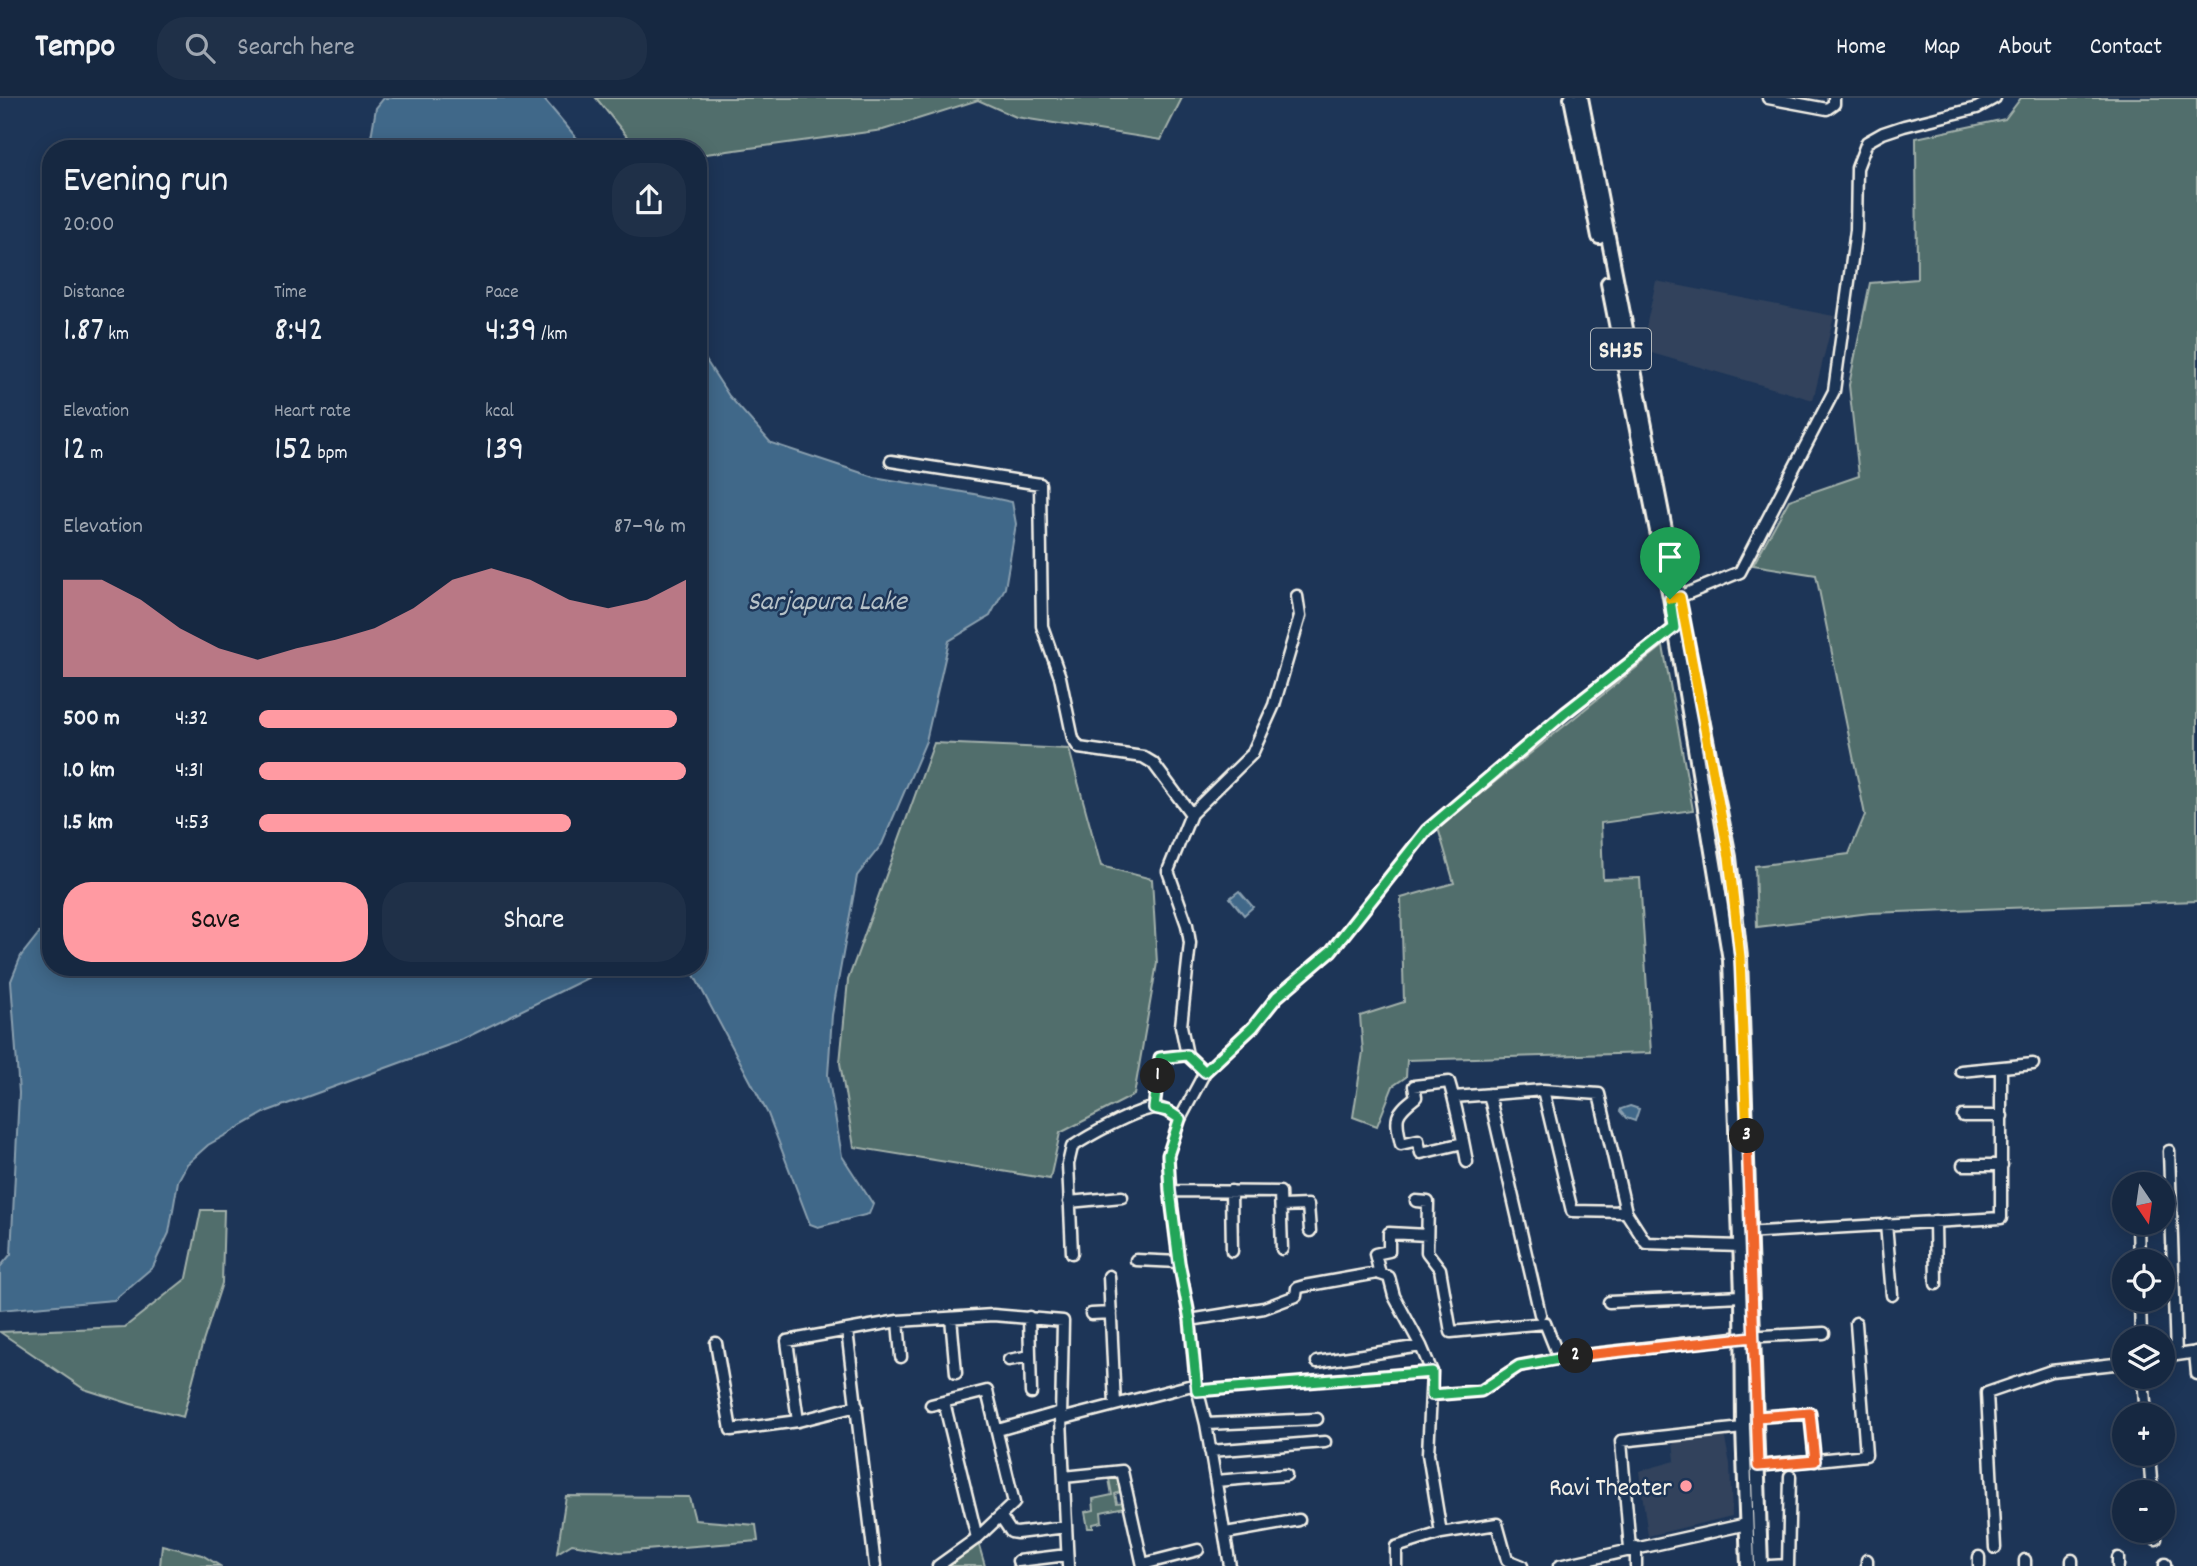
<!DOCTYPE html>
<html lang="en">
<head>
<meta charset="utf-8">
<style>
  body { margin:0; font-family:Dekko,sans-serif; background:#1f3048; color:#f1f3f6; height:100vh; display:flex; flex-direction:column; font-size:26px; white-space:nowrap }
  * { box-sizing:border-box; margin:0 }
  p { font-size:23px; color:#9ea6b1 }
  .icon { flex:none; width:38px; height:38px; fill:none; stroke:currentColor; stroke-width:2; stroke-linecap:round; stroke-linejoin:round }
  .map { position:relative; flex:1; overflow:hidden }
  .side { position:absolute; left:42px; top:42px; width:665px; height:836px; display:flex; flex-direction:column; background:#162841; border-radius:28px; box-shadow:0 4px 18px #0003,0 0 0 2px #35445a }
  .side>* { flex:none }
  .needle { width:46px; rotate:167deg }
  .tools { position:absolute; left:2112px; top:1074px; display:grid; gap:14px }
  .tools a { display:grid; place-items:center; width:63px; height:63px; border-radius:50%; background:#162841; box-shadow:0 4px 18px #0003,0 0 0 2px #35445a; font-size:35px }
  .pin { position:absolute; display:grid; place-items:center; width:60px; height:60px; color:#fff; margin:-72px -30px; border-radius:50% 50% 50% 0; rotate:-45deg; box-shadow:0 0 7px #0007 }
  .pin .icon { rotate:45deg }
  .km { position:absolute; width:35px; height:35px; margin:-18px; border-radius:50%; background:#222; color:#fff; font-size:19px; line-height:35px; text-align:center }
  .round { display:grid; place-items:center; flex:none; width:74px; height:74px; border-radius:28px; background:#1f3048 }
  .headline { display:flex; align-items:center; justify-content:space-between; height:119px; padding:0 21px }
  h1 { font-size:38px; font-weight:600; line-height:52px }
  .metrics { display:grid; grid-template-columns:repeat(3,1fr); gap:10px; height:119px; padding:7px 21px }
  .metrics div { display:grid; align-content:center }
  .metrics b { font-size:35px; font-weight:600 }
  .metrics small { font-size:19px; font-weight:400 }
  .metrics p { font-size:19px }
  .chart { height:196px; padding:14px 21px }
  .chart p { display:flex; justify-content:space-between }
  .chart svg { width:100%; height:126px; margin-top:7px; fill:#ff9aa2; opacity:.7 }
  .primary-button { display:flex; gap:14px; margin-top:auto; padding:14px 21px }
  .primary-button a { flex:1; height:80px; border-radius:28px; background:#ff9aa2; color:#111; font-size:28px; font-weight:600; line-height:80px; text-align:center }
  .primary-button a+a { background:#1f3048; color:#f1f3f6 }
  ul { padding:0 21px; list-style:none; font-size:23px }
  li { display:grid; grid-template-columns:112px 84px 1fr; align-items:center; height:52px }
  li i { height:18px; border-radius:9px; background:#ff9aa2 }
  header { display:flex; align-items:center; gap:42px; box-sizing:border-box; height:98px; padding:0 35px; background:#162841; border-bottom:2px solid #35445a }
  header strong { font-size:33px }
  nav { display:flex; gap:38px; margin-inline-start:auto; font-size:24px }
  .search { width:490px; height:63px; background:#1f3048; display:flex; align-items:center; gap:18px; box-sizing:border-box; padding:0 24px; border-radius:28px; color:#9ea6b1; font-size:26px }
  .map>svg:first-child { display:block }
  .built { fill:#30425c }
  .green { fill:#516e6c; stroke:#a2b0aa; stroke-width:2 }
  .water { fill:#416889; stroke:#899faf; stroke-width:2 }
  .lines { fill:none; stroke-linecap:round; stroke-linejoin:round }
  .minor-casing { stroke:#f4f1e8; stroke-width:15 }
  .major-casing { stroke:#f4f1e8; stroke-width:18 }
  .minor { stroke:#1d3557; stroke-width:10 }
  .major { stroke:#1d3557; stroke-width:12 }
  .split-1-casing { stroke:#fff; stroke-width:14 }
  .split-2-casing { stroke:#fff; stroke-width:14 }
  .split-3-casing { stroke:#fff; stroke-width:14 }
  .split-4-casing { stroke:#fff; stroke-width:14 }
  .split-1 { stroke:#22a559; stroke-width:9 }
  .split-2 { stroke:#22a559; stroke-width:9 }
  .split-3 { stroke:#f0652b; stroke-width:9 }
  .split-4 { stroke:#f5b400; stroke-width:9 }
  .poi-dot { fill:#ff9aa2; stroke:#1d3557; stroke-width:2.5 }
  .labels { text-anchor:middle; stroke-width:5; stroke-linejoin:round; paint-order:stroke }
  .shield { fill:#1d3557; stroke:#b4b9bc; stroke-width:2 }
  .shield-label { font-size:24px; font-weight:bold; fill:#f4f1e8 }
  .poi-label { font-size:26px; fill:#f4f1e8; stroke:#1d3557; text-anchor:end }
  .water-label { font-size:28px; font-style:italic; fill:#b5c1c7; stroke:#1d3557 }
</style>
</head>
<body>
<header>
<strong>Tempo</strong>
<div class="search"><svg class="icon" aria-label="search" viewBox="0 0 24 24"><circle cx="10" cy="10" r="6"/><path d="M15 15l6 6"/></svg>Search here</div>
<nav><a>Home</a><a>Map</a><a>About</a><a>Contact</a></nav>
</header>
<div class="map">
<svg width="2197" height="1468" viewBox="0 0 2197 1468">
  <rect width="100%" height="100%" fill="#1d3557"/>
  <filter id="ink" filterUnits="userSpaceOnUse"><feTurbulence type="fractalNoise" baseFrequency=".0143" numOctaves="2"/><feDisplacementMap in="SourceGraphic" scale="14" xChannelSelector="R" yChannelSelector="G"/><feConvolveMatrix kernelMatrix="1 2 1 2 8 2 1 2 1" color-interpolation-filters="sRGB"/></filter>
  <g filter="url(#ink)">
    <path class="built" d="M1656,183l178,35 -21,84 -172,-50z
      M1724,1336l6,30 2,52 -84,20 -9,-65 36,-10 -2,-20z"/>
    <path class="green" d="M596,0h586l-21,42 -145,-23 -38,-17 -95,30 -185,25v-6h-61z
      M2021,0h176v803l-327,12 -113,14 -2,-61 94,-12 16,-39 -49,-240 -63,-10 36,-65 70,-24 -10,-91 21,-102 47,-4 -1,-141 89,-19z
      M1663,548l30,164 -92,13 2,56 37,-1 11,175 -244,7 -1,17 -13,9 -16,40 -24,-9 10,-65 -3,-36 44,-14 -3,-104 53,-15 -16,-55z
      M934,645l135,6 32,117 51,13 5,84 -23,132 -74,38 -10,46 -196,-32 -14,-84 8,-83z
      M201,1112h23l-2,73 -20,62 -19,72 -52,-13 -47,-15 -84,-57 125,-5 62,-49z
      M1119,1380l3,13 -7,3 2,9 7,-1 1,5 -24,5 1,10 -9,2v4h-5l-3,-16 9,-2 -1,-11 19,-4 -3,-16z
      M566,1398l123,1 6,23 61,5 2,16 -138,11 -48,-8 -15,9z
      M978,1444l7,24h-38l25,-16z
      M162,1447l40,10 18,11h-60z"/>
    <path class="water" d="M384,0h159l43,51h-217l7,-41z
      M698,242l2,11 29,45 42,47 103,34 100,17 38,8 4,22 -11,64 -15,28 -41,25 -23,100 -44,103 -25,32 -25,139 -4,60 14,81 31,48 -4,10 -51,13 -8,-3 -42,-110 -74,-139 -13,-7h17z
      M1239,793l14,16 -9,8 -14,-17z
      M51,820v50h557l-151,74 -189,69 -60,34 -21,19 -9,17 -9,52 -16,34 -39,33 -114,10v-43l11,-13 8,-161 -8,-112 10,-25z
      M1630,1008l9,3 -4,12 -9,-3 -6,-7 1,-2z"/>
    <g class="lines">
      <defs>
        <path id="minor" d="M1768,0l59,11 7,-5v-6
          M891,363l149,23 2,142 18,51 13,62 6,9 64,9 10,6 38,51 -23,57 19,54 3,18 -9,83 6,29 18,17
          M1674,501l66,-27 94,-181 22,-161 1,-62 10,-26 16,-9 21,-7 73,-18 18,-10
          M1191,716l61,-60 22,-49 26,-89 -3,-20
          M1961,973l72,-7
          M1543,992l29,121 54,1
          M1489,996l51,220
          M1454,999l89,-7 56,4 27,118 20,31 94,3
          M1154,1010l6,-50 27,-3
          M1963,1018h39
          M1463,1045l-42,10 -3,-13 -17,4c-6,-27 -7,-30 15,-47l-2,-11 35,-4c8,26 13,53 18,80
          M2169,1053l7,204
          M1963,1067h39
          M1170,1093l110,1 2,57
          M1231,1093l1,60
          M1416,1103l12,1 -1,50 13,17 11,63 94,-9 14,35
          M1069,1104l53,-5
          M1282,1108l26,-1 2,26
          M1935,1123l1,63
          M2138,1125l1,39
          M1886,1126l6,71
          M1743,1135l258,-15v-150
          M1072,1155l-4,-89 4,-17c16,-11 63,-37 82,-39 9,-1 18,6 26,11
          M1136,1162l43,2
          M1380,1176l-5,-20 14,-3v-18l38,2
          M1109,1178l6,129
          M2140,1202l1,39
          M1609,1204l133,-6
          M1091,1216l20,-1
          M1029,1219l2,76
          M951,1220l5,55
          M1190,1222l74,-12 32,-12 1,-8 7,-2 73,-13 12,4 5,19 27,50 11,26 -4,82 13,79
          M898,1223l3,36
          M847,1232l28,236
          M716,1245l15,87 67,-9 59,-15
          M2195,1254l2,22
          M2163,1259l34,-5
          M1009,1262l21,-4
          M1317,1264l104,-16
          M2143,1279l3,39
          M1197,1293l235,-19
          M1432,1297l49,-4 38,-25 40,-8 183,-21 82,-4
          M944,1304l33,136
          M931,1307l56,-14 27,112 -37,35 -39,28
          M1757,1319l53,-4 5,48
          M1061,1321l135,-35
          M798,1323l-11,-80 111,-20 95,-6 70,6 -2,98 7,147
          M1206,1326l111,-5
          M998,1332l63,-18
          M1210,1353l115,-9
          M2149,1356l3,39
          M1758,1368l108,-11 -10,-132
          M1064,1379l58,-6 21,95
          M1216,1383l70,-6
          M1001,1419l10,15 6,1 49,-6
          M2155,1433l1,8
          M1226,1435l73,-13
          M1636,1449v19
          M1995,1450l-8,-155 64,-22 73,-8
          M1630,1451l-9,-108 122,-13
          M1979,1459v9
          M2118,1460v8
          M1867,1462v6
          M2025,1462v6
          M2072,1462v6
          M1018,1463l49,-6
          M1143,1466l55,-14
          M1230,1468l-24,-142 -10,-40 -6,-64 -11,-58 -9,-71 -2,-36 12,-36 25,-47 48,-45 24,-30 54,-46 96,-121 138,-117 113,-88
          M1396,1468v-19l45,-14 56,-9 10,36 15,6
          M1559,1468l188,-42
          M1770,1468l18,-1
          M1788,1468l2,-90
          M2165,1468v-2"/>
        <path id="major" d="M1571,0l28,139
          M1581,0l148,759 11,100 21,609
          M1608,185l62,314 60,363 12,336 1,132 5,138"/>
      </defs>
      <use href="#minor" class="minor-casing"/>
      <use href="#major" class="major-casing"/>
      <use href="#minor" class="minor"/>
      <use href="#major" class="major"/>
    </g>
  </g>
  <g class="lines" filter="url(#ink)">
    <defs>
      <path id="split-1" d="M1158,978l2,-18 27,-3 18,17 48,-45 24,-30 54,-46 96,-121 138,-117 109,-85 -4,-29"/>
      <path id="split-2" d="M1158,978l-4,32 14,3 12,8 -12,36 2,36 9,71 11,58 7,71 235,-19v23l49,-4 38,-25 57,-10"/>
      <path id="split-3" d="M1576,1258l177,-19 4,80 53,-4 5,48 -57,5 -11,-330"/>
      <path id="split-4" d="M1670,501l10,-2 49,260 11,100 7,179"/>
    </defs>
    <use href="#split-1" class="split-1-casing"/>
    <use href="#split-2" class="split-2-casing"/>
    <use href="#split-3" class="split-3-casing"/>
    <use href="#split-4" class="split-4-casing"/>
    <use href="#split-1" class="split-1"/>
    <use href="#split-2" class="split-2"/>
    <use href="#split-3" class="split-3"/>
    <use href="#split-4" class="split-4"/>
  </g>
  <circle class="poi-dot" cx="1686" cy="1388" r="7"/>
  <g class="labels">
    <rect class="shield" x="1591" y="230.5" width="60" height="41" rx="5"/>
    <g class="shield-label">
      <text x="1621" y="259">SH35</text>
    </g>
    <g class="poi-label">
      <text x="1672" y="1397">Ravi Theater</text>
    </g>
    <g class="water-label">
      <text x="827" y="511">Sarjapura Lake</text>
    </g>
  </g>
</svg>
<div class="tools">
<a><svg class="needle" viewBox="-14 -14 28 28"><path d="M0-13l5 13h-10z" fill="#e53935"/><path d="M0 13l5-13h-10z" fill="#9ea6b1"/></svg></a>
<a><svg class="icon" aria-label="locate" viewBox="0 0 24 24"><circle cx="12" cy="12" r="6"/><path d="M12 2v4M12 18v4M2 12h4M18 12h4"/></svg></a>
<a><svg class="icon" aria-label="layers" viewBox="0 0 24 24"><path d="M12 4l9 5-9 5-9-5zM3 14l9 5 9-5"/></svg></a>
<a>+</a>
<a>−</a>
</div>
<div class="pin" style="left:1670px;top:501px;background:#1e9e55"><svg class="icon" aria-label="arrive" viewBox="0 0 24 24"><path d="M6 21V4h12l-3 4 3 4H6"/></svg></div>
<b class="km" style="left:1158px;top:978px">1</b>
<b class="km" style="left:1576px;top:1258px">2</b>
<b class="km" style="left:1747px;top:1038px">3</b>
<section class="side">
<div class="headline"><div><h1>Evening run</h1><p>20:00</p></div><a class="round"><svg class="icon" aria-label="share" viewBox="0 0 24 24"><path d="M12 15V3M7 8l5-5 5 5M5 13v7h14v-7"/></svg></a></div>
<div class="metrics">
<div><p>Distance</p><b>1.87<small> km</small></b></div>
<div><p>Time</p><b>8:42</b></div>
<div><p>Pace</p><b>4:39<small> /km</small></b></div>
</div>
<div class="metrics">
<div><p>Elevation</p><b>12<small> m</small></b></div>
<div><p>Heart rate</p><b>152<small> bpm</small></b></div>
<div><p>kcal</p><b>139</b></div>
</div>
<div class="chart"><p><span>Elevation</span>87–96 m</p>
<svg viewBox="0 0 160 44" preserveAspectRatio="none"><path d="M0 44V10L10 10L20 17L30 27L40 34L50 38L60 34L70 31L80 27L90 20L100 10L110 6L120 10L130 17L140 20L150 17L160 10V44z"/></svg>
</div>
<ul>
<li><b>500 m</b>4:32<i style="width:98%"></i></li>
<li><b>1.0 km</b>4:31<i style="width:100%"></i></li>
<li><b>1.5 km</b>4:53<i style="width:73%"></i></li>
</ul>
<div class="primary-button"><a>Save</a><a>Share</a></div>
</section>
</div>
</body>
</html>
